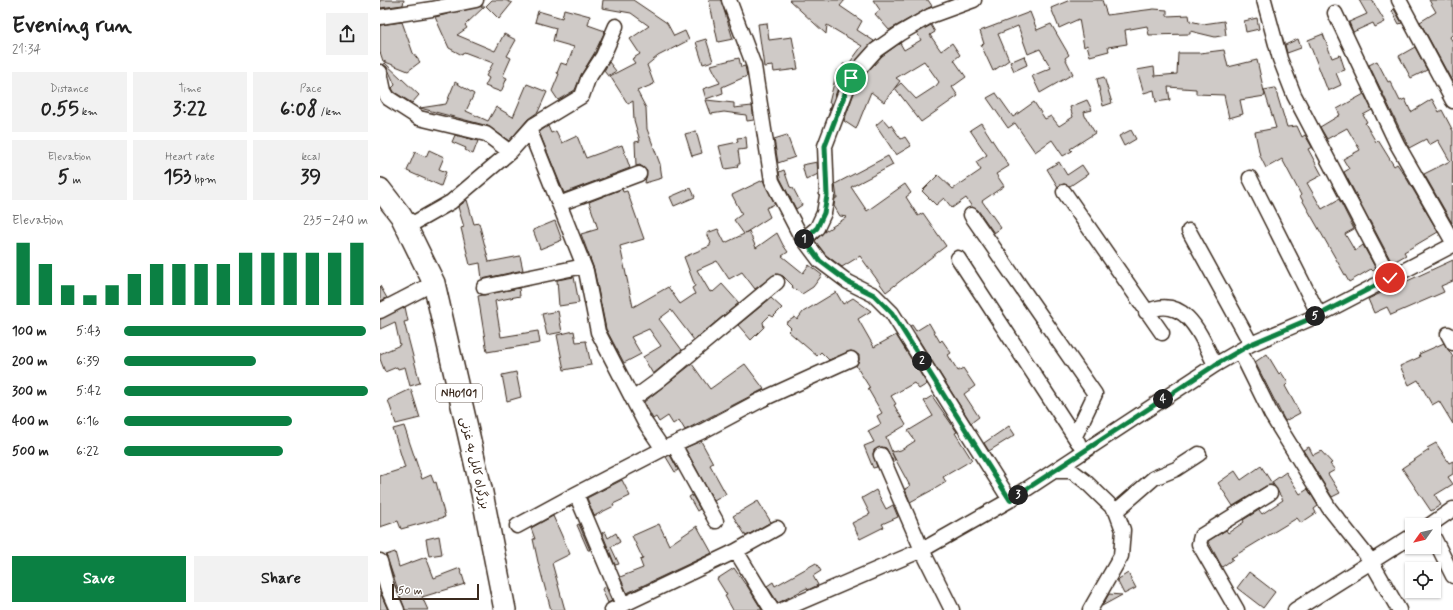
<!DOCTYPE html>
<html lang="en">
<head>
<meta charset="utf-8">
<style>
  body { margin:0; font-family:Mynerve,"Playpen Sans Arabic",sans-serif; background:#f2f2f2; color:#222; height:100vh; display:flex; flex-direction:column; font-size:15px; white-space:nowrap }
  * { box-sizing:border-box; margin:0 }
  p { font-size:13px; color:#767676 }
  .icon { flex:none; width:22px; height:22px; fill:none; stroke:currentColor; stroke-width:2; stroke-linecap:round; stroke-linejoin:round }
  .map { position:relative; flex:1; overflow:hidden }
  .side { display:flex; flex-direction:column; background:#fff; width:380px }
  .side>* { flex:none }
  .needle { width:26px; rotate:236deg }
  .tools { position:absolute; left:1025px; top:518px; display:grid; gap:8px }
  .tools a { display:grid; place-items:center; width:36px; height:36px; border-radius:0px; background:#fff; box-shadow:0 1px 3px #0004; font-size:20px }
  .scale { position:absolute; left:12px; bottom:10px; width:87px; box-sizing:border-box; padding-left:4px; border:2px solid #3b2a1e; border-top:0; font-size:11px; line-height:14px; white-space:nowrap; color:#3b2a1e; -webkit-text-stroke:3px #fff; paint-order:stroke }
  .pin { position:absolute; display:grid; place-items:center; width:34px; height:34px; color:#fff; margin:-17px; border:2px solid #fff; border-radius:50%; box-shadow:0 1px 4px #0007 }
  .km { position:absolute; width:20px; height:20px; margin:-10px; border-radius:50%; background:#222; color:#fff; font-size:11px; line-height:20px; text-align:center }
  .round { display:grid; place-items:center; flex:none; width:42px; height:42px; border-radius:0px; background:#f2f2f2 }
  .headline { display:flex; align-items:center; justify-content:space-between; height:68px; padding:0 12px }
  h1 { font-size:22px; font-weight:800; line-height:30px }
  .figures { display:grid; grid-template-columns:repeat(3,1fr); gap:6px; height:68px; padding:4px 12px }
  .figures div { display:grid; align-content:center; border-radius:0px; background:#f2f2f2; text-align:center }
  .figures b { font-size:20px; font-weight:800 }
  .figures small { font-size:11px; font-weight:400 }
  .figures p { font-size:11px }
  .chart { height:112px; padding:8px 12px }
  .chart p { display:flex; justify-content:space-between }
  .chart svg { width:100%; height:72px; margin-top:4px; stroke:#0b8043; stroke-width:6 }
  .action { display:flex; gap:8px; margin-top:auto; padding:8px 12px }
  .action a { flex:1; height:46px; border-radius:0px; background:#0b8043; color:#fff; font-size:16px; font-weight:800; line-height:46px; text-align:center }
  .action a+a { background:#f2f2f2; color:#222 }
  ul { padding:0 12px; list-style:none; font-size:13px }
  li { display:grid; grid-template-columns:64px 48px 1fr; align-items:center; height:30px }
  li i { height:10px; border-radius:5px; background:#0b8043 }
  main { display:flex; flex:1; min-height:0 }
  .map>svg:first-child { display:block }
  .building { fill:#cfcac7; stroke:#3b2a1e }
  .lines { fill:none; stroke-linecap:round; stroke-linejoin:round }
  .minor-casing { stroke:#3b2a1e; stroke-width:17 }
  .highway-casing { stroke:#3b2a1e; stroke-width:24 }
  .minor { stroke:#fff; stroke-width:14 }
  .highway { stroke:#fff; stroke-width:21 }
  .route-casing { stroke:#fff; stroke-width:8 }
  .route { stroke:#0b8043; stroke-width:5 }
  .labels { text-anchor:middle; stroke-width:4; stroke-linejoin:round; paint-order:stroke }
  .shield { fill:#fff; stroke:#766a62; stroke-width:1 }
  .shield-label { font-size:11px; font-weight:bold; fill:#3b2a1e }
  .street-label { font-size:12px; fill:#3b2a1e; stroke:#fff }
</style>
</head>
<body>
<main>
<section class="side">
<div class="headline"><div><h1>Evening run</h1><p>21:34</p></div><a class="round"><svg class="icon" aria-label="share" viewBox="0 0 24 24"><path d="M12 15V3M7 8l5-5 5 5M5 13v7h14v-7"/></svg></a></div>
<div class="figures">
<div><p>Distance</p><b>0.55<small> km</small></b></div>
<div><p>Time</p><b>3:22</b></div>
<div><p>Pace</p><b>6:08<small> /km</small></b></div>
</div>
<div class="figures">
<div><p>Elevation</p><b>5<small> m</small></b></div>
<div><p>Heart rate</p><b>153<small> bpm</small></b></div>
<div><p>kcal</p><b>39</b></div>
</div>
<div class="chart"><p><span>Elevation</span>235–240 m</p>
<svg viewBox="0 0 160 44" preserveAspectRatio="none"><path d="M5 44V6M15 44V19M25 44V32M35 44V38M45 44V32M55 44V25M65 44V19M75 44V19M85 44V19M95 44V19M105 44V12M115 44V12M125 44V12M135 44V12M145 44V12M155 44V6"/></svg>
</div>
<ul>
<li><b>100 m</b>5:43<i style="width:99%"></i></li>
<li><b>200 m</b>6:39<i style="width:54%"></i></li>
<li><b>300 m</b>5:42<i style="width:100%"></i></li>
<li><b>400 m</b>6:16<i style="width:69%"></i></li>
<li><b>500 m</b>6:22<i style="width:65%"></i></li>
</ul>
<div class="action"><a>Save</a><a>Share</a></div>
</section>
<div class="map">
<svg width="1073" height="610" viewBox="0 0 1073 610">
  <rect width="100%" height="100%" fill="#fff"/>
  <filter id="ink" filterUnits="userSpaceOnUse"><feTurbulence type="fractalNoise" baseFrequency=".025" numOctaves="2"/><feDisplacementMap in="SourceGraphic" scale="8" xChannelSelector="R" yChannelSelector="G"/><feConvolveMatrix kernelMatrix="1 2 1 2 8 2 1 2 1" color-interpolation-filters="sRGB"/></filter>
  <g filter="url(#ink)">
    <path class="building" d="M0,0h24l-1,5 -23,3z
      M112,0h13l7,3 -13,16 -13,-13z
      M223,0h30l34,23 7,13 11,-5 4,9 -31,16 -11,9 7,19 -17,7 9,17 1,21 13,35 2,14 -17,5 2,-12 -7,-6 -4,1 -1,-24 5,-1 -6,-21 -1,-19 -5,3 -18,-28 25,-13 -3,-4 8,-5 -10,-15 19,-13 -18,-13 -29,-5z
      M329,0h12l12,39 -15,3z
      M409,0h56l-5,6 22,15 -5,9 17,11 -30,32 -15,38 2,-8h-2l8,-32 7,-1 -1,-6 5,1 14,-19 -35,-21 -1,9z
      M493,0h55l4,6 -43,24 -14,-16 5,-4z
      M690,0h32l5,15 47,-6 13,1v6l22,-1 1,6 13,3 21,-3 2,14 -11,2 -25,-6v3l-41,1 -2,-9 -22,4 2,14 -19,3 1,4 -19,5 -3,-11 -3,2 -5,-28 -20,9 -8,-20z
      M979,0h13l13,22 -10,5 -2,-4 -20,9 -4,-10 18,-8z
      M1049,0h24v34l-3,3 3,5v41l-33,-61 16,-10z
      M102,6h3l-20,19 2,3 -10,7 38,16 9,-17 12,6 -9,16 4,2 -8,18 4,2 -6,14 -16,-6 4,-8 -3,-2 7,-13 -29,-11 -2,3 -13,-7 -14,-31z
      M184,9l26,7 -2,9 17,6 -10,21 -14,23 -6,15 -17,10 -6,-9 7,-17 -2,-1 4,-10 6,2 7,-18 -21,-6 3,-13 -21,-6 3,-11 24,7z
      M1014,9l8,14 -3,1 -7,-13z
      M650,12l7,18 14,-6 18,31 -4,3 8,16 -33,19 -8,-17 19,-8 -11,-19 -12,5 -10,-28 -20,8 11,26 -16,11 -12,-26 3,-1 -4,-13z
      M877,18l2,11 -13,3 -2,-11z
      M22,22l11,31 7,9 -12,9 -25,-10 -3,-9v-27z
      M387,23l2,17 23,-3 6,32 -24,3 -1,-6 -9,1 -6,-43z
      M551,25l4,7 -5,3 11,16 11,-8 8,12 -6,5 12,17 -14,10 6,9 -37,26 -26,-34 6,-5 15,16 20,-13 3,-4 -15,-21 -28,17 4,3 -16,21 -13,-10 -15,37 -12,-8 14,-39 24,-26 18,-13 4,7 17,-10 -4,-7z
      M943,34l9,24 8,-3 5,15 -9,3 5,12 -13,6 -20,-51z
      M326,39l7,22 -10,3 -7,-22z
      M918,39l3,9 -14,5 -2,-8z
      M1035,47l12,23 -16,8 -12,-22z
      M844,50l4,17 29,-7 8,36 -25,4 3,14 -14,4 -5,-23 -28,-1v-5l-28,-2 2,13 -14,2 -2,-12 -10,3 -7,-23 17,-3 1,9 22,-2 1,-21h22z
      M644,56l3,9 -13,6 -4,-9z
      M359,58l2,9 4,-1 2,10 -25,11 1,6 -17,6 -3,-10 17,-6 -9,-18z
      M997,61l11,21 2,-1 10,20 5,-2 6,13 21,-13 7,13 3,-2 11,21 -1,92 -28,-49 26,-13 -12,-21 -9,5 -3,-6 -17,9 -40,-83z
      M229,62l7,9 -8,5 -4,-5z
      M5,63l34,32 -7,8 -18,-11 -2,-4 3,-3 -8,-18 -4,-3z
      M724,77l8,26 -9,3 -6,-27z
      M75,82l19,12 -8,17 22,10 8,-14 17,10 14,-33 20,8 -9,20 -10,7 -19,22 -21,-15 -68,-18 26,-4z
      M895,88l12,39 10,-1 5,11 3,-2 7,12 -4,2 14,26 -15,8 15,26 17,-10 15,30 -9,5 10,17 8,-6 13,24 -3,2 -2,-2 -22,13 -49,-86 1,-1 -19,-36 -16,9 -6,-12 -5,-24 21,-4 -12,-38z
      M616,93l17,24 21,-15 11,17 6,-3 8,10 14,-9 -3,-10 17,-7 5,10 -8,2 1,4 10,17 -25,16 2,2 -9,5 -11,-16 -17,12 -20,-29 -7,5 -21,-30z
      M984,94l8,16 -9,5 4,7 -2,1 11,19 2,-2 16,26 3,-2 7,10 34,58 -34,20 2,3 -14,8 -48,-91 5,-3 -6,-10 17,-9 -13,-22 -20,11 -7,-12 20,-12 -3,-6z
      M326,100l28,3v5l18,-2 2,14 -7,1 -1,-6 -22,-3 -13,2z
      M503,119l6,7 2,-1 10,14 4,-2 6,9 -15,9 -20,-30z
      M601,123l28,43 -13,8 8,12 -22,15 19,27 -7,5 -16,-23 -6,-3 -6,-9 -14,10 -8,-10 -8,7 -14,-14 16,-16 15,14 28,-19 -5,-8 11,-7 -17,-25z
      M168,126l3,7 5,-2 6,12 15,-7 9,22 36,-13 8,23 -66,25 -25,-61z
      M751,130l5,9 -12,7 -5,-10z
      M316,131l6,22 -10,3 -7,-22z
      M75,135l23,6 -5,13 -8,-4 1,-2 -14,-6z
      M407,135l8,22 -17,6 -4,-24z
      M366,137l1,12 -9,1 2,14h-3l1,3 -13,2 -6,-23 19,-4 -1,-4z
      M49,150l15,7 -5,12 7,3 -5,14 -34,-15 8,-19 11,5z
      M508,156l5,9 -42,22 16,24 38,-27 6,9 -5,4 12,19 5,-3 23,33 -60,46 -26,-36 -18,11 -16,-12 -11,-14 9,-9 23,-15 -7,-1 -6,-10 1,-8h2l-2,-14z
      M437,162l1,12 -12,6 -4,-15z
      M679,162l8,13 15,-10 6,9 -18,12 -6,-2 -6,3 -11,-18z
      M404,170l6,17 3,1 9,17 -6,4 -16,-31 -1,-6z
      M383,180l12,24 -9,4 4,9 -25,16 4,-2 7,17 21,-15 6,12 5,7 -6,4 21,17 6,-8 13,10 -9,12 -11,7 -10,-7 1,-1 -10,-10 -7,-2 -21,15 -13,-17 -13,7 -12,-18 -20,9 13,22 2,-1 1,1 9,-8 17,19 -45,37 -23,-30 -12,9 23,31 -29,24 -10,-17 18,-11 -12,-17 -18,8 10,17 -17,9 -18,-34 -12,-60 -13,-35 17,-5 -9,-27 33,-13 1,3 4,-1 17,48 -24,7 13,61 35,-20 12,17 15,-10 -3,-6 3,-2 -11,-29 26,-11v-2l1,-1 -4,-10 11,-4 7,14 19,-9 -10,-14 8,-6 -10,-19z
      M311,188l4,9 -21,9 -4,-9z
      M87,200l7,24 5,-1 10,39 31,-6 3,14 -41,9 -2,-16 -10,2 -9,-37 3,-1 -6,-20z
      M175,221l7,19 -22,9 -7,-19z
      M1073,260v21l-12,5 3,6 -53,23 -4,-8 -13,6 -6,-14z
      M194,277l5,26 -20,3 -2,-26z
      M0,286l7,12 -7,3z
      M139,288l1,8 -25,5 6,36 37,-6 2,12 -53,9 -9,-56z
      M456,292l7,12 10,-6 18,13 -13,8 16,28 22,-12 31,49 -8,5 -5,-6 -23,13 5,8 -2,1 12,20 -20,12 6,15 9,-2 14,-9 -7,-10 25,-15 -9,-15 8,-5 25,36 -2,1 17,27 -29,17 3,5 -8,5 -28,15 -5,-13 5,-3 -18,-33 3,7 -2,1 -7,-13 -4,-1 -8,3 -1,4 4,13 -4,1 -9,-22 10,-4 -6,-11 13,-7 -4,-8 5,-3 -14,-24 2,-1 -14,-22 3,-6v-5l-8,-4 -22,9 -8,-8 -4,4 -29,-25 3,-3 -5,-5 9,-6 2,3 6,-8z
      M391,298l11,10 -9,9 -3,-2 -7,7 1,5 -13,13 -13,-15z
      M25,307l3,14 -4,1 16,61 -10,3 -5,-19 -7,2 -1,-2 -12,5 -5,-13v-5l20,-9 -5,-23 -15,7v-10z
      M178,311l4,21 -15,3 -5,-21z
      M549,323l11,19 2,-2 9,13 -3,2 10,16 5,-3 12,18 -11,8 15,23 -8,6 -61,-97 2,-1 4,6z
      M194,331l2,11 10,-1 5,24 -27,5 -7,-35z
      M1064,343l9,14v67l-14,-23 -7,4 -14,-25 -9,5 -9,-19 20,-9 -1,-3z
      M887,354l12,20 2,-2 7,11 -3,3 15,27 -15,8 -30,-59z
      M312,364l18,25 35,-25 19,25 -79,41 -6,-10 -6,4 -5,-8 -9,6 -3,-5 -3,2 -9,-17z
      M136,372l5,25 -14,4 -5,-26z
      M31,389l9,29 -24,6 -8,-24z
      M24,426l18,53 9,-4 3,8 2,-1 9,35 -44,12 -3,-8 -18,6v-51l25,-8 -12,-39z
      M629,426l6,9 -26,16 -5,-8z
      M321,441l12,22 -3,2 16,29 -12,7 -29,-53z
      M1056,443l13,20 4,-2v13l-5,3 5,7 -18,11 6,10 -10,6 -29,-43 27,-18 -2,-2z
      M929,447l4,8 8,-4 11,12 -2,1 5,6 -7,4 12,19 -8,4 -29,-47z
      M290,455l8,15 -3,2 -9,-15z
      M881,466l12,19 -7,1 -33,20 -15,-23 17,-12 6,9z
      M906,472l14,22 8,-5 10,17 -4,3 2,4 -15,10 -4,-5 -66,40 2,1 -11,8 -14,-26 18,-11 2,3 16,-11 -1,-2 16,-10 3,4 21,-14 -11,-18z
      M242,480l8,16 -17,8 1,2 -20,10 -7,-18z
      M496,490l10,19 7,-4 5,12 -16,7 2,3 -24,12 -8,-16 18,-9 -8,-16z
      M312,495l8,14 -3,2 -8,-14z
      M378,501l13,21 -25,14 -13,-20z
      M173,516l17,38 -18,9 13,47h-14l-13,-48 -5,-23h2l-4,-11z
      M199,524l11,26h-2l-11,-25z
      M279,524l10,21 28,-19 15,27 -85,40 -7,-16 23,-9 -3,-8 3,-1 -11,-23z
      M225,531l3,7 8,-5 4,9 -9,5 8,17 -4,1 -13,-32z
      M59,536l3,18 -13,2 -3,-17z
      M15,552l4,15 27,-10 8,21 26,-10 5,16 -43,13 6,13h-23l-19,-55z
      M436,563l5,8 -8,5 5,9 -10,5 -1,-2 -29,15 -11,-17 6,-4 2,4z
      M354,568l11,16h1l16,26h-29l-8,-14 2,-1 -10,-16z
      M869,572l26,20 -12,16 -26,-20z
      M748,573l8,15 -12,6 -7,-14z
      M226,587l6,14 -4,2 -6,-14z
      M0,592l8,18h-8z
      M729,594l13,1 -20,11z"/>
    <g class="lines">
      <defs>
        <path id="minor" d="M349,0l25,66 18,115 27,52 21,28 28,21 26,13 18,18 118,187
          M884,0l16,59 14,36 96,183
          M1019,0l54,101
          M955,13l62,131 56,98
          M0,17l52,-8 44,-9
          M0,72l4,19 4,7 31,20 67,16 24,18
          M150,131l56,140 12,61 46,89 19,28
          M870,178l69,137
          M684,192l98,141
          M179,204l80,-30
          M591,215l124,179 -20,42
          M21,216l13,7 37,-21 59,-50 24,-27 48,-29 6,-17 15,-23 13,-30
          M809,231l62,113
          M424,239l13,-11 7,-15 3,-17 -2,-50 26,-68 25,-28 23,-16 31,-18 44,-16
          M578,258l120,184
          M104,287l100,-21
          M0,311l54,-28
          M766,312c40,-19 55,24 69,53
          M1068,334l5,9
          M860,351l31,63 58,94 42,53 28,49
          M253,399l26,-19 118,-98
          M294,445l42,76
          M501,455l41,95 30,60
          M674,471h18l13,10 31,30 7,19 -2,26 -31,54
          M196,494l47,111
          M736,511l38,-33 22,-9 23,-15
          M1050,525l23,-16
          M137,526l59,-32 87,-45 40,-18 58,-31 90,-41
          M1054,538l19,38
          M356,551l36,59
          M0,561l7,26 10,23
          M232,610l124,-59 41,-23
          M402,610l140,-60 88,-50 205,-135 36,-21 68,-29 134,-70
          M857,610l-38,-66 2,-8 69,-43
          M915,610l117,-74"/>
        <path id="highway" d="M0,189l21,27 33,67 48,210 23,117"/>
      </defs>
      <use href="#minor" class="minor-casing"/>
      <use href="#highway" class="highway-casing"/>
      <use href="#minor" class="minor"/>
      <use href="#highway" class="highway"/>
    </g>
  </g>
  <g class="lines" filter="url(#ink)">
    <defs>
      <path id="route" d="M471,78l-26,68 2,50 -3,17 -7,15 -13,11 16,22 28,21 26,13 18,18 118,187 205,-135 36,-21 68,-29 71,-37"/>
    </defs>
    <use href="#route" class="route-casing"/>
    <use href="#route" class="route"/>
  </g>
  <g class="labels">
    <rect class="shield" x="56" y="384" width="46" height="18" rx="3"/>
    <g class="shield-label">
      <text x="79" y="397">NH0101</text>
    </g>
    <g class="street-label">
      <text transform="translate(95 463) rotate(77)" y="4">بزرگراه کابل به غزنی</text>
    </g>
  </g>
</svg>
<div class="tools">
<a><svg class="needle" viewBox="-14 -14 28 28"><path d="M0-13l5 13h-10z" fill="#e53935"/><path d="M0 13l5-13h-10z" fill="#767676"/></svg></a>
<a><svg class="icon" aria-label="locate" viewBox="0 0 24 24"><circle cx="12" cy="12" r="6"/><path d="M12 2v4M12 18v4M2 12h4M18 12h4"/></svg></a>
</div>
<div class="scale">50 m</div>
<div class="pin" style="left:471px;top:78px;background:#1e9e55"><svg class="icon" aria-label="arrive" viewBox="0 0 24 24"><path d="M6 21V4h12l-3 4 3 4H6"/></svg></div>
<div class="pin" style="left:1010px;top:278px;background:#d93025"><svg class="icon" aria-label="check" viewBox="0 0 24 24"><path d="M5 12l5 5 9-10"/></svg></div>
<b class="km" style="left:424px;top:239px">1</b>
<b class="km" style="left:542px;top:361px">2</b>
<b class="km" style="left:638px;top:495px">3</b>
<b class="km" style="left:783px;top:399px">4</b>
<b class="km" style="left:935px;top:316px">5</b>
</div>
</main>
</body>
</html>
